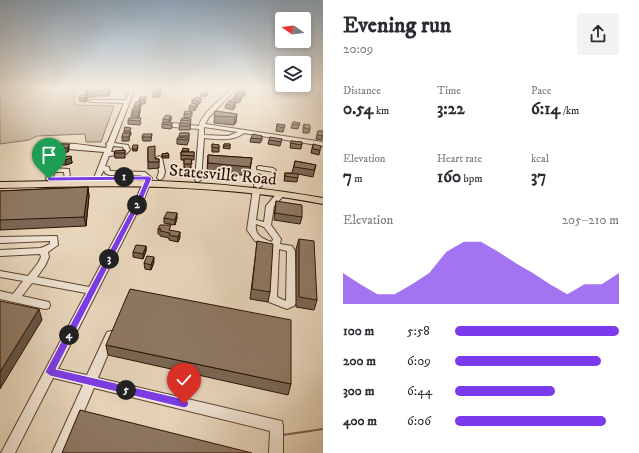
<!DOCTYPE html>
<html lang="en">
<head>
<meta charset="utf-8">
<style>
  body { margin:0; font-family:"IM FELL DW Pica",serif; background:#f2f2f3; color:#2b2b33; height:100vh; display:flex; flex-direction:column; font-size:15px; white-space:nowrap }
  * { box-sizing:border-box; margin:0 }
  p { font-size:13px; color:#7c7c81 }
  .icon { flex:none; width:22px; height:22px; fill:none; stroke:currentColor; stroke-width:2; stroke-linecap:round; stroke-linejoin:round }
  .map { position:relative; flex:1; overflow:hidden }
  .sheet { display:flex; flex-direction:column; background:#fff; width:316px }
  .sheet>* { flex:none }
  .needle { width:26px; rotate:284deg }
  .buttons { position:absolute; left:275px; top:12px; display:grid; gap:8px }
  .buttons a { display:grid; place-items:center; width:36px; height:36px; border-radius:4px; background:#fff; box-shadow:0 2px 6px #0003; font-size:20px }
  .pin { position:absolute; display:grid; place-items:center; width:34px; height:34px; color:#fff; margin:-41px -17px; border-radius:50% 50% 50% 0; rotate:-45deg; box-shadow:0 0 4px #0007 }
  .pin .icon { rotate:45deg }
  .km { position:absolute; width:20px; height:20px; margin:-10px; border-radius:50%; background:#222; color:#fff; font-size:11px; line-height:20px; text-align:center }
  .round { display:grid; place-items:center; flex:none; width:42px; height:42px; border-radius:4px; background:#f2f2f3 }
  .summary { display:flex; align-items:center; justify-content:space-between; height:68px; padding:0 20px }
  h1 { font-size:22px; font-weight:700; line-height:30px }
  .stats { display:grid; grid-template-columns:repeat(3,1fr); gap:6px; height:68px; padding:4px 20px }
  .stats div { display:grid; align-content:center }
  .stats b { font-size:17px; font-weight:700 }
  .stats small { font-size:11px; font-weight:400 }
  .stats p { font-size:11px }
  .chart { height:112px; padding:8px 20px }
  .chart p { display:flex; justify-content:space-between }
  .chart svg { width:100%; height:72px; margin-top:4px; fill:#7c3aed; opacity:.7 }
  ul { padding:0 20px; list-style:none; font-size:13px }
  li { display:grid; grid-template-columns:64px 48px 1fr; align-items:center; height:30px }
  li i { height:10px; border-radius:5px; background:#7c3aed }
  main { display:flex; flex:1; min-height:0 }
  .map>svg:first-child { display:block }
  .green { fill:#c8b59c; stroke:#7a644f }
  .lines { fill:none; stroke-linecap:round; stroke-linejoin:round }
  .stream { stroke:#765f4c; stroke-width:2 }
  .minor-casing { stroke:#5b4330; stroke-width:2 }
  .major-casing { stroke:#2c1202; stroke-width:2 }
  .minor { fill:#f0e4d3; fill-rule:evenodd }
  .major { fill:#e8d6bc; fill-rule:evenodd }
  .wall { fill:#7a6755; stroke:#2c1202 }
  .shaded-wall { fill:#635445; stroke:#2c1202 }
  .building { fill:#8e7863; stroke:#2c1202 }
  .route { fill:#7c3aed; stroke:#fff }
  .labels { text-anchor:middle; stroke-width:3.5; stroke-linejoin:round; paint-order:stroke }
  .street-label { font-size:17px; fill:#2c1202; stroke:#f0e4d3 }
</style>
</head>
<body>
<main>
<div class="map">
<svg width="323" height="453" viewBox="0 0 323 453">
  <rect width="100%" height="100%" fill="#e8d6bc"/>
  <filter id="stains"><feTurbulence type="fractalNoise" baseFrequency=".005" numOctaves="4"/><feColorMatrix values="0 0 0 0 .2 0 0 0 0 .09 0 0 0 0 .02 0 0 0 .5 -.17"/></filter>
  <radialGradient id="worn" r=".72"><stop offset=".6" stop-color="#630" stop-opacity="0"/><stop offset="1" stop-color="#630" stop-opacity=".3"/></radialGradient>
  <path class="green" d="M0,88h74l1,17 39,1 -13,36h-15l-1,-8 -48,2 -8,4 -29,4z"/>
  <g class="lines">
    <path class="stream" d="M283,435l40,-6"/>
    <defs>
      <path id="minor" d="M131,88h4l-21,55 14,2 2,5 -4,4 -17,2 -4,10 4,1 1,4 35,1 7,6 -8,21 -86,170 29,6 20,-43 4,-1 4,1 1,3 -18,43 179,42 5,1 1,5v27h-14l1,-22 -176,-43 -28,65h-14l31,-68 -30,-7 -38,75h-14l85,-160 -54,-10 -10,13 27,6 1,3 -1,3 -4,1 -45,-10v-8l13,3 10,-13 -23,-4v-6l28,5 10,-13 3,-6 -1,-3 -40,2v-6l41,-2 9,-4v-3l-50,2v-6l57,-1 1,9 -10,7 1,5 -4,9 -8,11 52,10 47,-88 9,-21 -4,-3h-32l-4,-2 -1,-3 -5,9h-4l-1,-1 10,-26 -48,-4 -3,-2c9,-6 41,1 53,2l1,-3 -1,-1 2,-2 16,-39 -33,-1 -2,-1 2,-1h35zM113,146l10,1 1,3 -2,1 -11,1z
        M233,88h4l-28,29 -4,7 118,18v4l-79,-13c-11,9 -27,6 -40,5l-3,42 -3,2 -2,-1 -1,-1 4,-51 -26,-2 -3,-2 3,-2 26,3c1,-11 25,-30 34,-38zM204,127l34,5 -10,4 -24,-1z
        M159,156l3,2 3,14 -2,6 -3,2 -3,-2 2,-6 -3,-14z
        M259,166l14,2 3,2 -3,2 -16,-3v-2z
        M52,168l17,1 1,10 -1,1h-4l-1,-8h-9l-4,8h-4l-1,-1 3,-9z
        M259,174l3,2v10l-4,2 -4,-2 2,-10z
        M253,189h3l4,2 -4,29 8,2 2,-16 12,-14h6l1,2 -11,12 -3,19 10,14 -1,5 12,2 3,5 1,52 -2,3 -7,3 -18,-7 -2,-3 4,-51 -16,-7 -8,-11zM256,224l8,3 9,12 -1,3c-9,-3 -18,-7 -16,-18zM279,249l8,2 -1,50 -9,-4z"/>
      <path id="major" d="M121,180c68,1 135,6 202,18v6c-110,-21 -212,-19 -323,-16v-6z"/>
    </defs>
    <use href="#minor" class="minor-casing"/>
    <use href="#major" class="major-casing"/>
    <use href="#minor" class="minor"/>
    <use href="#major" class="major"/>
  </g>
  <path class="wall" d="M110,88v5l-2,3h-11l-1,1h-8v1l-2,4 -6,-1 -1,-3 7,-3v-3z
    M241,89l5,5 -5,4v3l-2,2 -2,-1 -2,3v2l-2,3 -8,-2 1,-4 3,-2v-1l4,-2v-1l2,-2v-2l3,-2z
    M153,93h8l-2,4h-6z
    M201,95h7l-2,2 -6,-1z
    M146,97l-1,7h-4v2l-1,3v3l-1,6 2,4 -1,3 -12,-1v-4l3,-2 1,-7 3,-3 -1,-2 5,-4v-2z
    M192,100l9,2 -3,3h-1v3l-3,3 -5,-1v-4l3,-2z
    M215,111l22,3 -1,8 -2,3 -20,-2z
    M192,112v4l-2,2h-6v-4z
    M171,116v4l-1,3h2v4l-1,2 -9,-1v-4l1,-2v-3z
    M191,119l-1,11h-11l2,-10z
    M293,122l7,1 -2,6 -7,-1z
    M277,124l8,1 -2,7 -7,-1z
    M304,124l6,5 -1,4h-6v-5z
    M125,127l6,5v3h-1l-1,6h-7v-4l2,-4z
    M318,131h5l-1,9 -6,-1z
    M180,133h9v7l-2,5 -10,-1v-5l2,-2z
    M152,134l-1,7h-8l-1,-4z
    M262,136v4l-2,3 -10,-1 1,-4z
    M282,139l-2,7 -12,-2 1,-4z
    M291,141l11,1 -1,7 -11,-1z
    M61,144l8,5 -1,3 -7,1 -1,-5z
    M212,144l7,1v7h-7z
    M224,144h6v5l-7,-1z
    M313,144l7,6 -1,5 -8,-2z
    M59,145l1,4 -3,4h-5l-1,-5z
    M138,147l-1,4h-4l-1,-2z
    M148,147l7,12h4v9l-11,1z
    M189,149l-1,3h6v8h-3v8h-7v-8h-3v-8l1,-1z
    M125,150v8h-10l-1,-5z
    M168,153l1,5h-7v-4z
    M208,155l44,3 -3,18 -42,-5z
    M55,158l17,3v2l-6,2h-10l-1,-4z
    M295,161l21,4 -3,12 -15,-3 -1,8 -13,-1 1,-8h7z
    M88,187l1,9 -3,30 -86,4v-39z
    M276,201l26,16 -2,7 -26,-4 1,-11z
    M164,218h13l-2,7 -11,-2z
    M158,229l13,2 9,6 -2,5 -9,-2v-2l-9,-2v-2h-2z
    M299,239l18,61 -3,10 -18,-3v-58z
    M257,241l13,51 -2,10 -18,-3 6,-48z
    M146,246v5l-3,8 -10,-2v-5z
    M154,262l-3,8 -6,-1 -1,-6z
    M106,345l185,39 -3,11 -180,-40z"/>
  <path class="shaded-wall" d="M110,88v5l-2,3v-5z
    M161,89v4l-2,4v-3z
    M96,90l1,6 -1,1 -1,-5z
    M246,90v4l-2,2v-4z
    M243,93v4l-2,1v3l-2,2 2,-7z
    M87,95l1,3 -2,4 -1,-4z
    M201,98v4l-3,3v-4z
    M237,100l-1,3 -1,2v2l-2,3 1,-8z
    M141,102v4l-1,3v3l-1,3v2l-1,3v-4l1,-3v-7z
    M197,104v4l-3,3v-4z
    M237,114l-1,8 -2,3 1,-8z
    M171,116v4l-2,4v-4z
    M69,144v5l-1,3v-4z
    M59,145l1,4 -3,4v-5z
    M71,156l1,7 -6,2 -1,-5z
    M88,187l1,9 -3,30 -2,-9z
    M177,213v5l-2,7v-5z
    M180,232v5l-2,5v-5z
    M146,246v5l-3,8v-5z
    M154,257v5l-3,8v-5z
    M39,309l3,11 -42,69v-17z"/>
  <path class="building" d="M88,88h22l-2,3 -12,-1 -1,2h-9z
    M155,89h6l-2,5 -6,-1z
    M241,89l5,1 -2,2 -6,-1z
    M238,92l5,1 -2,3 -6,-2z
    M203,93h5l-2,2h-5z
    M81,95h6l-2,3h-6z
    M236,96l6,1 -2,2 -7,-1z
    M140,97h6l-1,3h-6z
    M197,97l4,1 -3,3 -6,-1z
    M231,99l6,1 -3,2 -5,-1z
    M136,102h5l-2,4h-5z
    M228,102l7,1 -2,3 -7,-2z
    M192,103l5,1 -3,3 -5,-1z
    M133,108l7,1 -1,2h-7z
    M185,111l7,1 -1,2h-7z
    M215,111l22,3 -2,3 -21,-1z
    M132,113h7l-1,3 -7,-1z
    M166,115l5,1 -2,4 -6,-1z
    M129,118h12l-1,3 -12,-1z
    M182,118l9,1 -1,2 -9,-1z
    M163,122l9,1 -1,2 -9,-1z
    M293,122l7,1 -1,2 -7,-1z
    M180,123l10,1v2h-11z
    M277,124l8,1 -1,3 -7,-2z
    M304,124l6,1v4l-6,-1z
    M125,127l6,1 -1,3h-6z
    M318,131h5v5l-6,-1z
    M123,133h7l-1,4h-7z
    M180,133h9v3h-10z
    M143,134h9l-1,3h-9z
    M253,134l9,2 -1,3 -10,-1z
    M178,137l10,1 -1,2 -10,-1z
    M270,137l12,2 -1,3 -12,-2z
    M291,141l11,1v3l-12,-2z
    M53,144l6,1 -2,3h-6z
    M61,144h8l-1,4h-8z
    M212,144l7,1v3l-7,-1z
    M224,144h6v2h-6z
    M313,144l8,2 -1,4 -7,-1z
    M133,145h5l-1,4h-5z
    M155,146v13h4v3h-11v-15z
    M183,148l6,1 -1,2h-6z
    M125,150v3h-11l1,-2z
    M181,152h13v4l-13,-1z
    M168,153l1,3h-7v-2z
    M208,155l44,3 -2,9 -42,-4z
    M71,156v2l-6,2 -10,1v-3z
    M184,159h7l1,5h-8z
    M295,161l21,4 -2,5 -20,-3z
    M285,173l13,1v4l-13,-2z
    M88,187l-4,30 -84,3v-29z
    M276,201l26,4v12l-27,-4z
    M167,212l10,1 -2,7 -11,-2z
    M160,225h11l-2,5 11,2 -2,5 -9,-2 1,-2 -10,-2 1,-2h-3z
    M299,239l15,2 3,59 -18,-3z
    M257,241l16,3 -3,48 -18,-3z
    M136,245l10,1 -3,8 -10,-2z
    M147,256l7,1 -3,8 -7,-2z
    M130,289l161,31v64l-185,-39z
    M0,301l39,8 -39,63z
    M80,410l172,43h-190z"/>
  <linearGradient id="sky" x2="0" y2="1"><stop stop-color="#8ea7bd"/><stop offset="0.58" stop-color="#f5ede1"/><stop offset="1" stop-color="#f5ede1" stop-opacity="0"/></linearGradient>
  <rect width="323" height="151" fill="url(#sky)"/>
  <path class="route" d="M149,176l3,2 -9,21 -87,170 128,30 3,1 2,4 -2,3 -3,1 -134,-32 -5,-4 92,-173 8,-19 -96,1 -2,-2 2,-2z"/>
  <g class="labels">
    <g class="street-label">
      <text transform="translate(223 174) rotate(5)" y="6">Statesville Road</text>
    </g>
  </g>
  <rect width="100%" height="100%" filter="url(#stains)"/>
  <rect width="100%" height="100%" fill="url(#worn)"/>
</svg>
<div class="buttons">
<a><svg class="needle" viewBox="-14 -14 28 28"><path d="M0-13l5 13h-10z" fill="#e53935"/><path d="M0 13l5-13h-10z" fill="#7c7c81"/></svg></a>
<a><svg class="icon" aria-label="layers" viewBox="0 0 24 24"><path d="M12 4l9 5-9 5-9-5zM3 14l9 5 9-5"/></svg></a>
</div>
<div class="pin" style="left:49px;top:179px;background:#1e9e55"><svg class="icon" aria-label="arrive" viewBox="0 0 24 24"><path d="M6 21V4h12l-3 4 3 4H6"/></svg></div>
<div class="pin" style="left:184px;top:404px;background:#d93025"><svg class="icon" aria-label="check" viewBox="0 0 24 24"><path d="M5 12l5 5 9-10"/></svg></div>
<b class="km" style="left:124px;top:177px">1</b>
<b class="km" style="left:137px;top:205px">2</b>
<b class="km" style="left:109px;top:259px">3</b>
<b class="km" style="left:69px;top:335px">4</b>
<b class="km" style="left:126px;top:390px">5</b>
</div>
<section class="sheet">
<div class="summary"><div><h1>Evening run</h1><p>20:09</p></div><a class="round"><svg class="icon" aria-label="share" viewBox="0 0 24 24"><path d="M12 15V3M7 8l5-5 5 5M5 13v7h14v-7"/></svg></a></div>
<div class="stats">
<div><p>Distance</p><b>0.54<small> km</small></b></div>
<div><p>Time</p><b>3:22</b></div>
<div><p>Pace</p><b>6:14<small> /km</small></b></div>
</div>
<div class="stats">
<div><p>Elevation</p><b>7<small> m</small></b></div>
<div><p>Heart rate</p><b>160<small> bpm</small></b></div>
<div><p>kcal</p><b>37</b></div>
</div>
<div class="chart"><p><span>Elevation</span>205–210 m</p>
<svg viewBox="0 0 160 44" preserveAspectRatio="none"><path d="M0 44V25L10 32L20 38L30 38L40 32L50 25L60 12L70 6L80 6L90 12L100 19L110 25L120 32L130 38L140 32L150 32L160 25V44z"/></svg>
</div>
<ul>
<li><b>100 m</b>5:58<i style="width:100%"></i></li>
<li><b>200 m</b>6:09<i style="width:89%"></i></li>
<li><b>300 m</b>6:44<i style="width:61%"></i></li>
<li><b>400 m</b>6:06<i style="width:92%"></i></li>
</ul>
</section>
</main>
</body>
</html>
